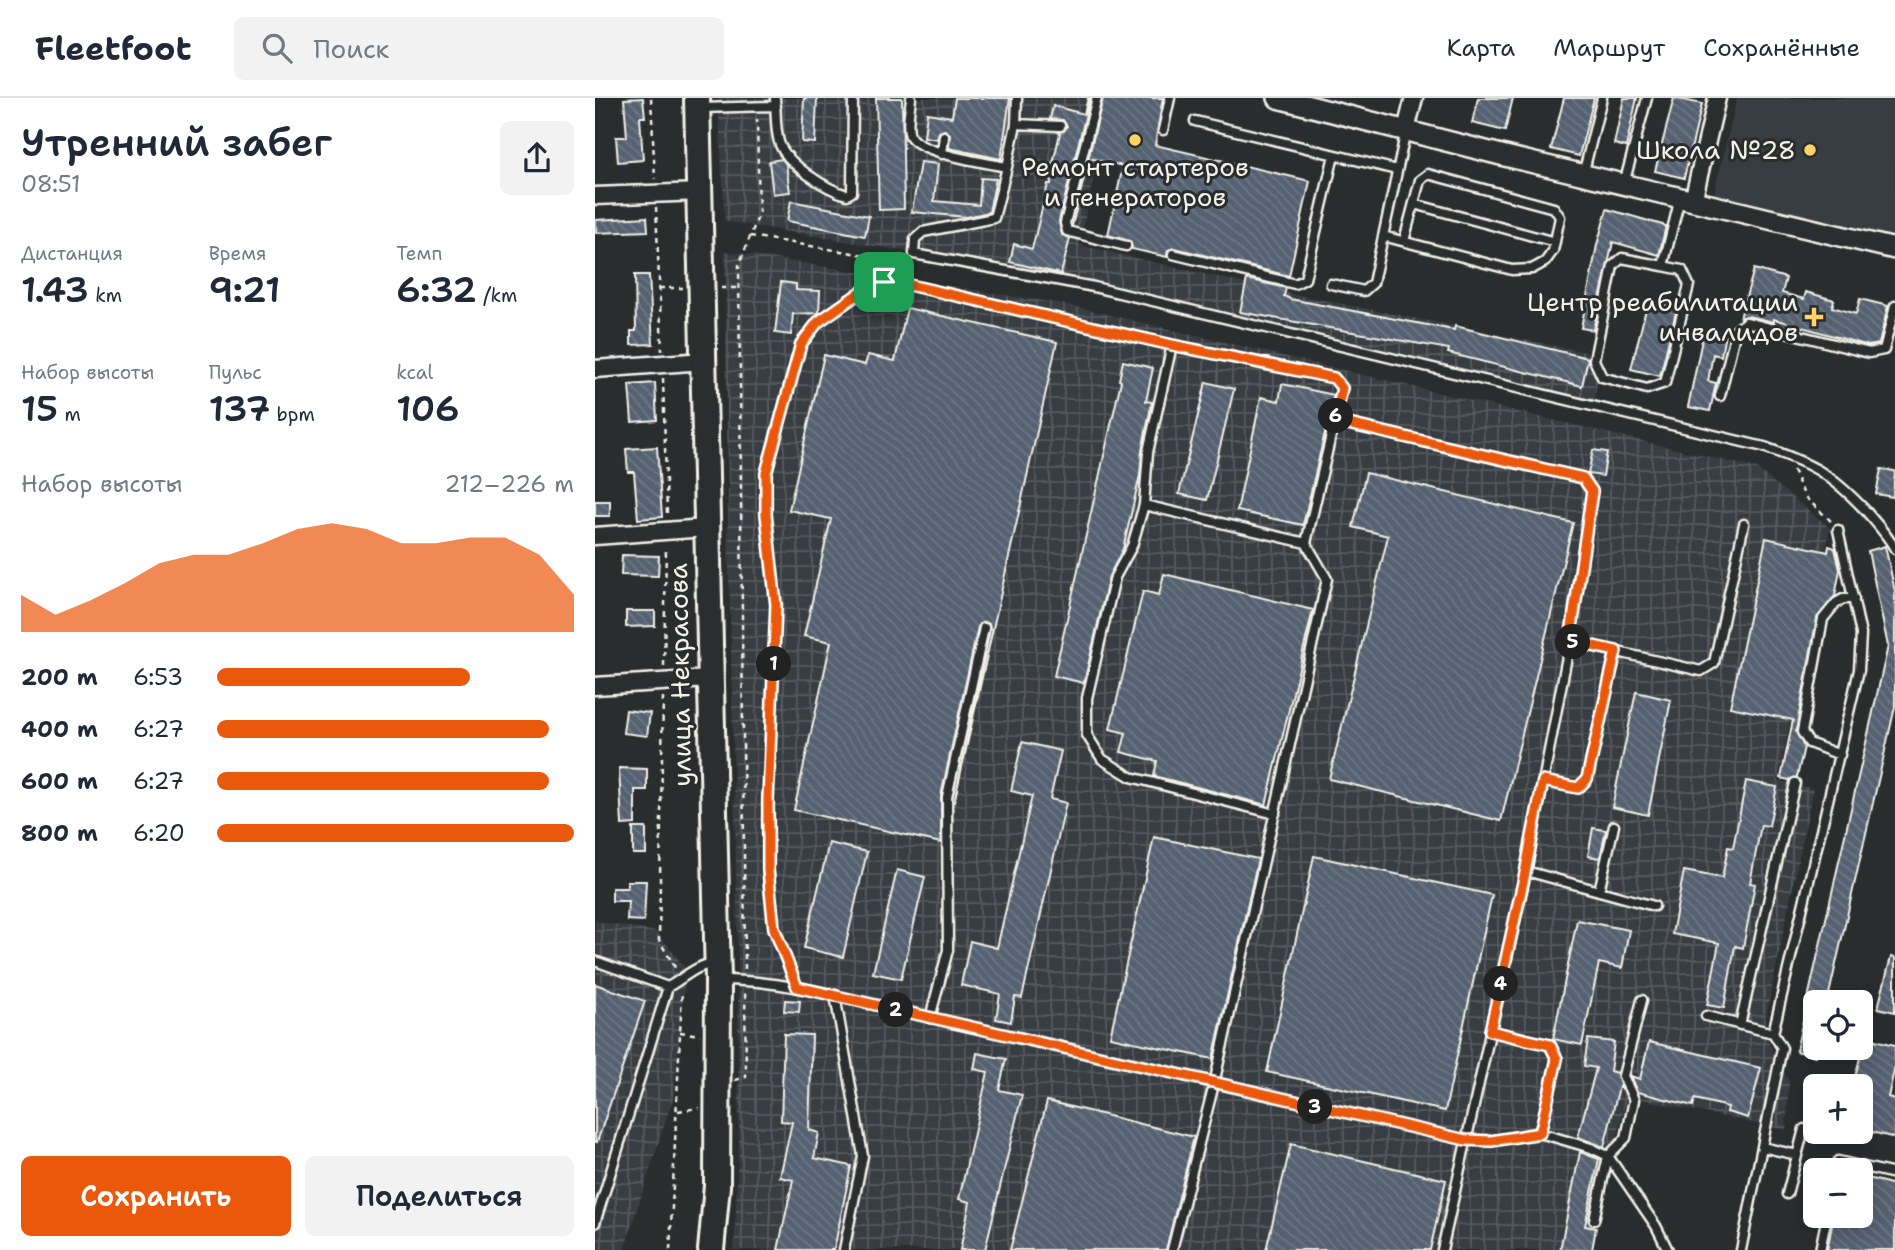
<!DOCTYPE html>
<html lang="ru">
<head>
<meta charset="utf-8">
<style>
  body { margin:0; font-family:"Shantell Sans",sans-serif; background:#f2f2f3; color:#1f2937; height:100vh; display:flex; flex-direction:column; font-size:26px; white-space:nowrap }
  * { box-sizing:border-box; margin:0 }
  p { font-size:23px; color:#747a83 }
  .icon { flex:none; width:38px; height:38px; fill:none; stroke:currentColor; stroke-width:2; stroke-linecap:round; stroke-linejoin:round }
  .map { position:relative; flex:1; overflow:hidden }
  .side { display:flex; flex-direction:column; background:#fff; width:595px }
  .side>* { flex:none }
  .tools { position:absolute; left:1208px; top:892px; display:grid; gap:14px }
  .tools a { display:grid; place-items:center; width:70px; height:70px; border-radius:10px; background:#fff; box-shadow:0 4px 18px #0003; font-size:35px }
  .pin { position:absolute; display:grid; place-items:center; width:60px; height:60px; color:#fff; margin:-30px; border-radius:14px; box-shadow:0 4px 10px #0006 }
  .km { position:absolute; width:35px; height:35px; margin:-18px; border-radius:50%; background:#222; color:#fff; font-size:19px; line-height:35px; text-align:center }
  .round { display:grid; place-items:center; flex:none; width:74px; height:74px; border-radius:10px; background:#f2f2f3 }
  .overview { display:flex; align-items:center; justify-content:space-between; height:119px; padding:0 21px }
  h1 { font-size:38px; font-weight:600; line-height:52px }
  .stats { display:grid; grid-template-columns:repeat(3,1fr); gap:10px; height:119px; padding:7px 21px }
  .stats div { display:grid; align-content:center }
  .stats b { font-size:35px; font-weight:600 }
  .stats small { font-size:19px; font-weight:400 }
  .stats p { font-size:19px }
  .chart { height:196px; padding:14px 21px }
  .chart p { display:flex; justify-content:space-between }
  .chart svg { width:100%; height:126px; margin-top:7px; fill:#ea580c; opacity:.7 }
  .cta { display:flex; gap:14px; margin-top:auto; padding:14px 21px }
  .cta a { flex:1; height:80px; border-radius:10px; background:#ea580c; color:#fff; font-size:28px; font-weight:600; line-height:80px; text-align:center }
  .cta a+a { background:#f2f2f3; color:#1f2937 }
  ul { padding:0 21px; list-style:none; font-size:23px }
  li { display:grid; grid-template-columns:112px 84px 1fr; align-items:center; height:52px }
  li i { height:18px; border-radius:9px; background:#ea580c }
  header { display:flex; align-items:center; gap:42px; box-sizing:border-box; height:98px; padding:0 35px; background:#fff; border-bottom:2px solid #e0e1e3 }
  header strong { font-size:33px }
  nav { display:flex; gap:38px; margin-inline-start:auto; font-size:24px }
  .search { width:490px; height:63px; background:#f2f2f3; display:flex; align-items:center; gap:18px; box-sizing:border-box; padding:0 24px; border-radius:10px; color:#747a83; font-size:26px }
  main { display:flex; flex:1; min-height:0 }
  .map>svg:first-child { display:block }
  .built { fill:#373d42 }
  .industrial { fill:url(#industrial-grid) }
  .building { fill:url(#building-back-hatch); stroke:#f4f1e8; stroke-width:2 }
  .lines { fill:none; stroke-linecap:round; stroke-linejoin:round }
  .service-casing { stroke:#f4f1e8; stroke-width:13 }
  .minor-casing { stroke:#f4f1e8; stroke-width:21 }
  .tertiary-casing { stroke:#f4f1e8; stroke-width:24 }
  .primary-casing { stroke:#f4f1e8; stroke-width:30 }
  .path { stroke:#f4f1e8; stroke-width:2.5; stroke-dasharray:5 5; stroke-linecap:butt }
  .service { stroke:#2a2d2e; stroke-width:8 }
  .minor { stroke:#2a2d2e; stroke-width:16 }
  .tertiary { stroke:#2a2d2e; stroke-width:19 }
  .primary { stroke:#2a2d2e; stroke-width:24 }
  .route-casing { stroke:#fff; stroke-width:14 }
  .route { stroke:#ea580c; stroke-width:9 }
  .poi-dot { fill:#ffd166; stroke:#2a2d2e; stroke-width:2.5 }
  .labels { text-anchor:middle; stroke-width:6; stroke-linejoin:round; paint-order:stroke }
  .poi-label { font-size:26px; fill:#f4f1e8; stroke:#2a2d2e; text-anchor:end }
  .street-label { font-size:26px; fill:#f4f1e8; stroke:#2a2d2e }
</style>
</head>
<body>
<header>
<strong>Fleetfoot</strong>
<div class="search"><svg class="icon" aria-label="search" viewBox="0 0 24 24"><circle cx="10" cy="10" r="6"/><path d="M15 15l6 6"/></svg>Поиск</div>
<nav><a>Карта</a><a>Маршрут</a><a>Сохранённые</a></nav>
</header>
<main>
<section class="side">
<div class="overview"><div><h1>Утренний забег</h1><p>08:51</p></div><a class="round"><svg class="icon" aria-label="share" viewBox="0 0 24 24"><path d="M12 15V3M7 8l5-5 5 5M5 13v7h14v-7"/></svg></a></div>
<div class="stats">
<div><p>Дистанция</p><b>1.43<small> km</small></b></div>
<div><p>Время</p><b>9:21</b></div>
<div><p>Темп</p><b>6:32<small> /km</small></b></div>
</div>
<div class="stats">
<div><p>Набор высоты</p><b>15<small> m</small></b></div>
<div><p>Пульс</p><b>137<small> bpm</small></b></div>
<div><p>kcal</p><b>106</b></div>
</div>
<div class="chart"><p><span>Набор высоты</span>212–226 m</p>
<svg viewBox="0 0 160 44" preserveAspectRatio="none"><path d="M0 44V31L10 38L20 33L30 27L40 20L50 17L60 17L70 13L80 8L90 6L100 8L110 13L120 13L130 11L140 11L150 17L160 31V44z"/></svg>
</div>
<ul>
<li><b>200 m</b>6:53<i style="width:71%"></i></li>
<li><b>400 m</b>6:27<i style="width:93%"></i></li>
<li><b>600 m</b>6:27<i style="width:93%"></i></li>
<li><b>800 m</b>6:20<i style="width:100%"></i></li>
</ul>
<div class="cta"><a>Сохранить</a><a>Поделиться</a></div>
</section>
<div class="map">
<svg width="1300" height="1152" viewBox="0 0 1300 1152">
  <defs>
    <pattern id="industrial-grid" width="8" height="8" patternUnits="userSpaceOnUse" patternTransform="scale(1.75)"><rect width="8" height="8" fill="#373d42"/><path d="M0 4h8M4 0v8" fill="none" stroke="#555a5d"/></pattern>
    <pattern id="building-back-hatch" width="6" height="6" patternUnits="userSpaceOnUse" patternTransform="scale(1.75)"><rect width="6" height="6" fill="#556171"/><path d="M-1 5l2 2M0 0l6 6M5-1l2 2" fill="none" stroke="#6e7885"/></pattern>
  </defs>
  <rect width="100%" height="100%" fill="#2a2d2e"/>
  <filter id="ink" filterUnits="userSpaceOnUse"><feTurbulence type="fractalNoise" baseFrequency=".0143" numOctaves="2"/><feDisplacementMap in="SourceGraphic" scale="14" xChannelSelector="R" yChannelSelector="G"/><feConvolveMatrix kernelMatrix="1 2 1 2 8 2 1 2 1" color-interpolation-filters="sRGB"/></filter>
  <g filter="url(#ink)">
    <path class="built" d="M1142,0h158v147l-183,-44z"/>
    <path class="industrial" d="M123,0h392l-31,147 198,46 324,64 -7,47 -541,-126 -328,-55z
      M130,153l338,53 693,164 74,60 -52,252 35,9 -50,242 26,51 -3,48 -159,-34 -37,154h-856l5,-109 -1,-192 -9,-376z
      M0,823l62,11 29,37 -13,129 -49,152h-29z"/>
    <path class="building" d="M48,0l2,19h-5l3,43 -25,2 -2,-25h11l-3,-38z
      M209,0h13l-2,45 -13,-1z
      M281,0h26l2,111 -25,1z
      M360,0h55l-9,61 -52,-11 1,-14 -5,-4 -6,2 -2,7 -13,-2 3,-24 25,4z
      M493,0h2l-31,123 3,14 8,3 -9,36 -51,-12 4,-18 18,5 16,-65h3l1,-16 8,-35 -2,-1 6,-1 3,-5 -4,-6 -13,-1 3,-13 31,8z
      M508,0h60l-8,47 155,36 -21,95 -114,-28 -7,2 -1,7 -35,-8 -2,-8 -22,-6 15,-69 -34,-8 -17,68z
      M883,0h35l-8,33 -33,-8z
      M969,0h30l-15,58 -28,-7z
      M1029,0h13l-11,49 -12,-3z
      M1079,0l28,6 -18,74 -29,-7z
      M187,61l4,5 4,28 -17,2 -4,-33z
      M325,64l18,2 -4,37 45,4 2,-27 15,1 -7,33 -22,5 -55,-5z
      M196,103l78,15 -4,20 -78,-15z
      M1012,111l59,17 -7,29 -46,-13 -20,88 -12,-2 16,-83z
      M52,119l1,14 -52,2v-13z
      M1159,171l32,9 -4,15 22,6 2,-7 28,8 -2,7 24,7 4,-15 28,7 -9,38 -10,2 -95,-27v3l-26,-6 -8,2z
      M40,177h14l4,69 -22,1v-14h5z
      M652,181l39,9 -2,8 6,3 164,31 1,-4 133,32 -6,28 -134,-33 1,-4 -209,-37z
      M186,184l15,2v6l24,1 -1,22 -26,1 -2,21 -16,-2z
      M1053,203l29,7 -17,68 -29,-7z
      M312,210l150,34 -103,461 36,-174 -1,-5 -4,-2 -7,5 -37,169v47l-147,-33 37,-168 -27,-6 27,-117 -42,-9 35,-155 41,10 3,-10 27,6z
      M1109,232l21,4 -4,22 -8,-2 -5,27 8,2 -6,28 -22,-4z
      M528,263l30,7 -7,33 6,1 -10,49 -2,24 -17,74 -14,27 -25,107 -30,-7 67,-295 -2,-1z
      M611,284l28,7 -27,111 -28,-6z
      M60,285l2,37 -25,2 -3,-37z
      M687,286l52,11 -31,130 -66,-14 24,-114 18,4z
      M62,349l5,70 -24,2 -4,-47h-6l-2,-23z
      M998,352l14,2 -4,24 -15,-2z
      M1286,371l14,2 -2,26 -17,-3z
      M771,375l207,50 -72,298 -172,-42 59,-243 -35,-9z
      M0,403h15v15h-15z
      M1171,440l62,14 1,-6 6,2 5,22 -5,26 -18,22 -21,113 8,16 -7,30 -8,3 -8,-2 12,-58 -63,-13z
      M1290,448l10,45v116l-68,296h-12v53l-19,-5 92,-405 -20,-95z
      M27,457l37,1 -1,20 -37,-1z
      M569,476l149,36 -47,195 -112,-29 3,-15 -36,-9 5,-19 -16,-4 33,-138 16,4z
      M31,513h29v15l-29,1z
      M1041,594l35,8 -23,115 -36,-8z
      M31,612l24,3 -3,23 -24,-3z
      M427,644l39,9 -11,48 16,4 -44,195 -7,-1 -4,25 -15,-3 4,-25 -39,-9 9,-44 27,7 35,-152 -21,-5z
      M24,670l28,1v21h-12v34l-13,1z
      M1151,683l31,6 -8,39 -8,-1 -11,58 5,1 -12,64 -8,-2 -11,62 -17,-3 12,-62 -47,-9 12,-63 38,7 6,-31 5,1z
      M38,730h13v26h-13z
      M998,730l13,2 -6,28 -12,-2z
      M559,739l104,22 -45,200 -103,-22z
      M234,745l38,9 -24,105 -39,-9z
      M719,758l178,39 -47,216 -178,-39z
      M302,772l28,7 -24,102 -28,-6z
      M32,783h19l-2,40 -17,-1 1,-19h-16v-13h15z
      M982,822l52,10 -7,38 -23,-5 -17,82 -29,-6z
      M1296,859l4,1v54l-17,-4z
      M0,886l50,17 -48,141h-2z
      M190,902l15,1 -1,11 -15,-1z
      M189,936l28,1 -3,95 10,3 -5,25 37,8 -17,84h-56l15,-70 -13,-3 12,-55 -11,-1z
      M993,941l26,3 -4,29 7,2 4,15 -2,-1 -15,60 -26,-10 18,-69 -12,-2z
      M1276,941l24,6v21l-7,31 7,2v39l-35,-9v-11l8,-30 -15,-3 10,-39 6,2z
      M1054,944l112,26 -13,50 -21,-6 1,-5 -33,-8 -2,7 -56,-14 -7,-16 10,3z
      M382,955l29,6 -7,31 23,5 -37,155h-25l10,-48 -11,-3 29,-127 -14,-3z
      M452,1003l147,36 -28,113h-156z
      M696,1046l155,36 -16,70h-164z
      M985,1054l19,7 -14,67 11,2 -4,22h-32z
      M1265,1078l35,9v65h-68l7,-34h26z"/>
    <g class="lines">
      <defs>
        <path id="service" d="M180,0c1,14 0,31 4,44 7,22 47,47 68,53l5,-3 1,-94
          M316,0c-1,11 -5,28 -1,38 9,17 77,27 97,31l9,-43 1,-26
          M502,0l-32,125 2,8 59,15
          M106,10l75,-2
          M600,23l202,49
          M421,26l44,2
          M568,32l7,-32
          M347,56l2,-18
          M412,69l-13,51 -71,14 -8,7 -1,15 180,33 670,160c48,17 66,26 101,63 11,13 22,24 30,39
          M988,77l19,-77
          M1029,86l23,-86
          M819,106l141,38
          M788,138l129,34 20,-1 13,-7 8,-11 7,-34 -6,-9 -126,-34 -8,6 -16,61
          M578,156l122,30 10,-5 29,-124
          M1068,168l19,4 7,15 -24,98 -18,6 -45,-12 -8,-17 19,-94 9,-8 41,8 17,-68
          M736,186l33,7 9,-8 33,-153
          M1125,298l16,-66 10,-8 123,31 15,-3 11,-44
          M740,323l248,57 9,13 -22,150 -44,230 -84,379
          M549,407l4,-53 24,-107
          M975,543l131,30 13,-8 30,-139
          M1245,657l-31,-12 -7,-11 21,-113 13,-16 7,-4h11
          M948,683l35,7 9,-9 29,-128
          M680,716l-144,-37 -29,-18 -15,-24v-37l28,-121 17,-31 12,-41 162,38
          M931,773l128,35
          M1004,793l15,-65
          M0,863l73,26
          M125,882c39,0 77,7 115,15l28,161 -19,94
          M202,889l-23,-59 -6,-58v-70l8,-195 -10,-91v-41l35,-129 17,-22 43,-30 23,-10 25,3 263,60 162,33 8,10 -36,155 21,36 -113,505 -42,166
          M1111,918l67,17
          M335,920l18,-68 -1,-153 37,-169
          M1145,927l55,-242
          M895,933l60,14 7,14 -17,74
          M871,1042l25,1 49,-8 51,15 17,8 18,-18 8,-38 -11,-24 19,-76
          M1167,1049l35,8
          M1241,1073l2,-10 57,13
          M1192,1096l17,-65
          M999,1122l14,-64 48,70 12,24
          M0,1125l73,-236c16,-9 28,-22 47,-24
          M1146,1152l41,-202 -9,-15 86,-363 2,-36 -23,-104
          M1225,1152l7,-34"/>
        <path id="minor" d="M811,32l8,-32
          M0,98l106,-4
          M1098,103l24,-103
          M0,271l109,-8
          M0,438l111,-8
          M0,588l114,-7"/>
        <path id="tertiary" d="M683,0l227,58 390,93"/>
        <path id="primary" d="M102,0l21,882 -1,206 -6,64"/>
      </defs>
      <use href="#service" class="service-casing"/>
      <use href="#minor" class="minor-casing"/>
      <use href="#tertiary" class="tertiary-casing"/>
      <use href="#primary" class="primary-casing"/>
      <path class="path" d="M56,0l4,81
        M61,109l6,144
        M155,138l157,26
        M64,190h24
        M126,190h18
        M68,280l4,137
        M1198,372l12,27 27,25
        M69,568l2,-120
        M68,599l-4,243 17,29
        M150,871l-6,-704 20,-51 -2,-95
        M253,900l72,17
        M345,922l263,61
        M85,934l20,3
        M140,982l11,-3 -1,-87
        M628,988l233,52
        M83,1013l21,-3
        M75,1152l12,-259"/>
      <use href="#service" class="service"/>
      <use href="#minor" class="minor"/>
      <use href="#tertiary" class="tertiary"/>
      <use href="#primary" class="primary"/>
    </g>
  </g>
  <g class="lines" filter="url(#ink)">
    <defs>
      <path id="route" d="M289,184l25,3 263,60 162,33 8,10 -7,33 248,57 9,13 -22,150 46,10 -29,128 -9,9 -35,-7 -18,92 -35,158 60,14 7,14 -17,74 -49,8 -25,-1 -669,-153 -23,-59 -6,-58v-70l8,-195 -10,-91v-41l35,-129 17,-22 43,-30z"/>
    </defs>
    <use href="#route" class="route-casing"/>
    <use href="#route" class="route"/>
  </g>
  <g class="poi-dot">
    <circle cx="540" cy="42" r="7"/>
    <circle cx="1215" cy="52" r="7"/>
    <path d="M1215.5 208.5h7v7h7v7h-7v7h-7v-7h-7v-7h7z"/>
  </g>
  <g class="labels">
    <g class="poi-label">
      <text x="1201" y="61">Школа №28</text>
      <text x="540" y="78" text-anchor="middle">Ремонт стартеров<tspan x="540" dy="30">и генераторов</tspan></text>
      <text x="1203" y="213">Центр реабилитации<tspan x="1203" dy="30">инвалидов</tspan></text>
    </g>
    <g class="street-label">
      <text transform="translate(85 577) rotate(-91)" y="9">улица Некрасова</text>
    </g>
  </g>
</svg>
<div class="tools">
<a><svg class="icon" aria-label="locate" viewBox="0 0 24 24"><circle cx="12" cy="12" r="6"/><path d="M12 2v4M12 18v4M2 12h4M18 12h4"/></svg></a>
<a>+</a>
<a>−</a>
</div>
<div class="pin" style="left:289px;top:184px;background:#1e9e55"><svg class="icon" aria-label="arrive" viewBox="0 0 24 24"><path d="M6 21V4h12l-3 4 3 4H6"/></svg></div>
<b class="km" style="left:179px;top:566px">1</b>
<b class="km" style="left:301px;top:912px">2</b>
<b class="km" style="left:720px;top:1009px">3</b>
<b class="km" style="left:906px;top:886px">4</b>
<b class="km" style="left:978px;top:544px">5</b>
<b class="km" style="left:741px;top:318px">6</b>
</div>
</main>
</body>
</html>
